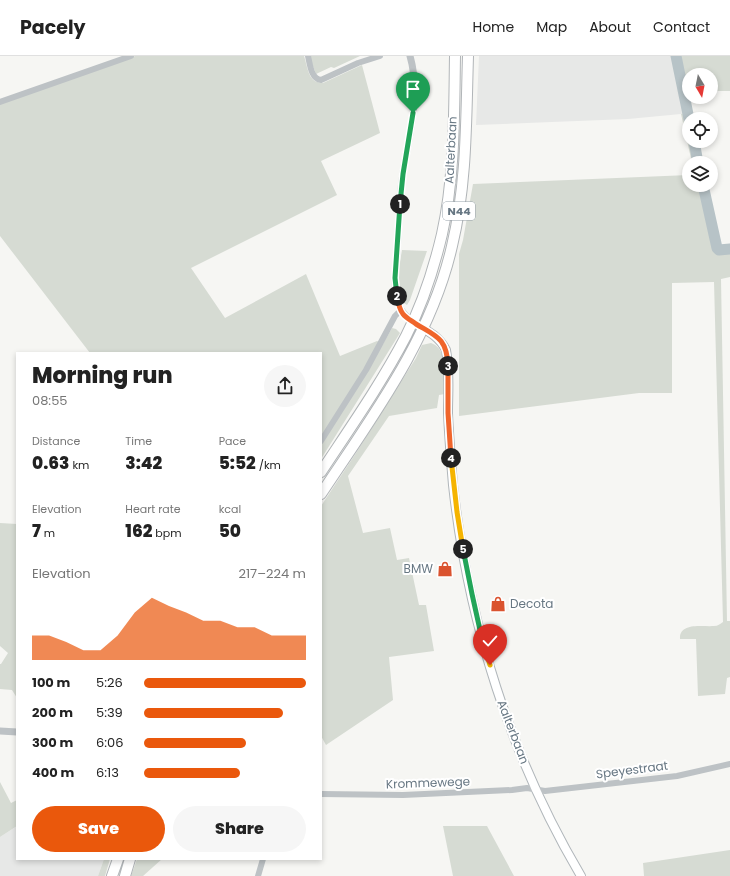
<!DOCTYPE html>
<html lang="en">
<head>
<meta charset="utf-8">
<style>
  body { margin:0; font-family:Poppins,sans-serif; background:#f6f6f6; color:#222; height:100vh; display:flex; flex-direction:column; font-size:15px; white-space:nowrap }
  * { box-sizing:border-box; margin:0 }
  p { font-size:13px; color:#767676 }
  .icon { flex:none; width:22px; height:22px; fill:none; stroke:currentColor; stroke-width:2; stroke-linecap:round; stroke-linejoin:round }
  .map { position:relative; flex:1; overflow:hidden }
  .side { position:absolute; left:16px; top:296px; width:306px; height:508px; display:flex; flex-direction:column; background:#fff; border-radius:0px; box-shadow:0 2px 6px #0003 }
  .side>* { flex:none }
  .needle { width:26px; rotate:170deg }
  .tools { position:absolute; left:682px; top:12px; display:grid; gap:8px }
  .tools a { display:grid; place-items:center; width:36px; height:36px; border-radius:50%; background:#fff; box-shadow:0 2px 6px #0003; font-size:20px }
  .pin { position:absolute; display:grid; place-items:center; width:34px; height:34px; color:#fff; margin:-41px -17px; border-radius:50% 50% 50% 0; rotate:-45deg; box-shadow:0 0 4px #0007 }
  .pin .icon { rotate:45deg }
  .km { position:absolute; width:20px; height:20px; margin:-10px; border-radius:50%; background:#222; color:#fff; font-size:11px; line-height:20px; text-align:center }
  .round { display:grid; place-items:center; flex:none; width:42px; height:42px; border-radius:21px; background:#f6f6f6 }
  .summary { display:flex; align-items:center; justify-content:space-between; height:68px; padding:0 16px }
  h1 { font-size:22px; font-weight:800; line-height:30px }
  .metrics { display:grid; grid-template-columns:repeat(3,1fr); gap:6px; height:68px; padding:4px 16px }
  .metrics div { display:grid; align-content:center }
  .metrics b { font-size:17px; font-weight:800 }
  .metrics small { font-size:11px; font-weight:400 }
  .metrics p { font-size:11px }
  .chart { height:112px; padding:8px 16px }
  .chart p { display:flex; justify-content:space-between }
  .chart svg { width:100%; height:72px; margin-top:4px; fill:#ea580c; opacity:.7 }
  .action { display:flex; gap:8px; margin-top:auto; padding:8px 16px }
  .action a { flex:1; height:46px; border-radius:24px; background:#ea580c; color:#fff; font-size:16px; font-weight:800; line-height:46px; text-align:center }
  .action a+a { background:#f6f6f6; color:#222 }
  ul { padding:0 16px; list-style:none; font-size:13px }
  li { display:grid; grid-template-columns:64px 48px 1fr; align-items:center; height:30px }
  li i { height:10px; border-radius:5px; background:#ea580c }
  header { display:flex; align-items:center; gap:24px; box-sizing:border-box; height:56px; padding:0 20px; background:#fff; border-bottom:1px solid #e0e0e0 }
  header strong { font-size:19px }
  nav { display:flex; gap:22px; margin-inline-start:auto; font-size:14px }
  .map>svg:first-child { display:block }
  .built { fill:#e7e8e7 }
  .green { fill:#d6dbd3 }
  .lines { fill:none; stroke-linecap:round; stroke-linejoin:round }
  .river { stroke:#b7c3c7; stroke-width:11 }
  .secondary-casing { stroke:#b0b6ba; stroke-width:10 }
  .trunk-casing { stroke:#b1b5b8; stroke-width:12 }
  .minor { stroke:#bdc2c5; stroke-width:6 }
  .tertiary { stroke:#bdc2c5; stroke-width:7 }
  .secondary { stroke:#fff; stroke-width:8 }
  .trunk { stroke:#fff; stroke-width:10 }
  .split-1-casing { stroke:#fff; stroke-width:8 }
  .split-2-casing { stroke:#fff; stroke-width:8 }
  .split-3-casing { stroke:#fff; stroke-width:8 }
  .split-4-casing { stroke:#fff; stroke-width:8 }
  .split-5-casing { stroke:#fff; stroke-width:8 }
  .split-6-casing { stroke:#fff; stroke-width:8 }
  .split-7-casing { stroke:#fff; stroke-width:8 }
  .split-1 { stroke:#22a559; stroke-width:5 }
  .split-2 { stroke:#22a559; stroke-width:5 }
  .split-3 { stroke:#f0652b; stroke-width:5 }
  .split-4 { stroke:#f0652b; stroke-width:5 }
  .split-5 { stroke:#f5b400; stroke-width:5 }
  .split-6 { stroke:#22a559; stroke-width:5 }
  .split-7 { stroke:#f5b400; stroke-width:5 }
  .labels { text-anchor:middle; stroke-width:4; stroke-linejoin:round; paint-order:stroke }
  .shield { fill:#fff; stroke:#95a0a8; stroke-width:1 }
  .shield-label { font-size:11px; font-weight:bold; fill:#677783 }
  .street-label { font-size:12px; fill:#677783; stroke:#fff }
  .poi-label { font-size:12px; fill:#677783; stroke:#fff; text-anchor:end }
</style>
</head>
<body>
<header>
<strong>Pacely</strong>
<nav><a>Home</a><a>Map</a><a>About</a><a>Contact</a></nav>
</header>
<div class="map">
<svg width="730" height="820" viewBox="0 0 730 820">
  <rect width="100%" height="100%" fill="#f6f6f3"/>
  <path class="built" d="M479,0h202l11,55 -11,3 -53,5 -152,6z
    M17,770v33h87l-6,17h-98v-39z"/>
  <path class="green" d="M135,0h169c4,12 4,27 19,27l39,-18 18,68 -59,28 16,34 -146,73 34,50 81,-44 34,82 37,-15 6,3 9,-16 4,1 4,4 -79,126v-106h-231l-90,-117v-132z
    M309,0h51l-26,12 -3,-1 -15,7z
    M681,0h49v35h-19v-16h-22v17h-1z
    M692,55l1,8h-4v22h9l4,22h-10l-11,-49z
    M689,119v10h18l13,61h10v31l-9,2 6,342h3v56l-3,1 -2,16 -27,2 -2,-57h-16c-1,-17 23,-12 34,-13 4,0 6,-2 9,-4l-9,-340 -42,1v110h-33l-180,23v-162l4,-14 10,-56z
    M402,194l25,1 -17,49 -3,5c-15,-6 -7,-43 -5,-55z
    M431,287c18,6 14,36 14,51l-6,1 -2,13 -48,8 -41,60 15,57 27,-5 7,32 12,-2 10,47h7l8,46 -45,6 4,43 -67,45 -5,-9v-230l35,-53 60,-95 6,-13z
    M0,467l17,1v174l-5,-8 -12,-1v-25h1l7,-11 -8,-7z
    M0,726l11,21 6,-3v26l-17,11z
    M443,770h44l27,50h-61z
    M730,794v26h-86l-1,-13z
    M104,803h6l-5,17h-7z
    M137,803h25l-19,17h-12z"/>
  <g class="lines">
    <path class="river" d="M676,0l13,63
      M694,85l4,22
      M703,129l14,63 2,2 11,-1"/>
    <defs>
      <path id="secondary" d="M413,266c13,8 26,14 33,28 4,21 2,42 2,63 1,24 3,48 5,72 15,137 58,273 128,391"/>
      <path id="trunk" d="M321,416c29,-44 60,-88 85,-136 16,-31 28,-68 36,-102 13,-58 12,-119 13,-178
        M321,438c51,-77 110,-155 131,-248 15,-62 14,-126 16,-190
        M112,820l6,-17
        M125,820l5,-17"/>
    </defs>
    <use href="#secondary" class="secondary-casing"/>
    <use href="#trunk" class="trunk-casing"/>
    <path class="minor" d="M308,0c2,8 3,23 13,24l37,-17 22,-7
      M0,46l131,-46
      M321,385l45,-71 29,-54 6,-6
      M321,738l82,1 109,-5 15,-2 18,3 132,-15 53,-12
      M258,820l5,-17"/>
    <path class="tertiary" d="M410,0c11,38 -1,79 -7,117 -4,26 -4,53 -6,79 -1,17 -4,34 1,51 3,9 8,13 15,19
      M0,675l17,1"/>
    <use href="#secondary" class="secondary"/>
    <use href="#trunk" class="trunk"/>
  </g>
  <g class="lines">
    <defs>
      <path id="split-1" d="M400,148l3,-30 10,-61"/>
      <path id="split-2" d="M397,240l-2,-18 5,-74"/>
      <path id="split-3" d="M397,240c1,6 2,13 6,18 3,4 9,7 13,10 20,12 31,14 32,42"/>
      <path id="split-4" d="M448,310v47l3,45"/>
      <path id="split-5" d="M451,402l6,54 6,37"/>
      <path id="split-6" d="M463,493l9,45 10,45"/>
      <path id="split-7" d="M482,583l8,26"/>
    </defs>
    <use href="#split-1" class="split-1-casing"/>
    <use href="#split-2" class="split-2-casing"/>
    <use href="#split-3" class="split-3-casing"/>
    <use href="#split-4" class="split-4-casing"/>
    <use href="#split-5" class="split-5-casing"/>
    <use href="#split-6" class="split-6-casing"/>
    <use href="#split-7" class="split-7-casing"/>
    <use href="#split-1" class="split-1"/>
    <use href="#split-2" class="split-2"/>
    <use href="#split-3" class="split-3"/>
    <use href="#split-4" class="split-4"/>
    <use href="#split-5" class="split-5"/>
    <use href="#split-6" class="split-6"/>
    <use href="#split-7" class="split-7"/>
  </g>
  <defs>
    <symbol id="shop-bare" viewBox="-9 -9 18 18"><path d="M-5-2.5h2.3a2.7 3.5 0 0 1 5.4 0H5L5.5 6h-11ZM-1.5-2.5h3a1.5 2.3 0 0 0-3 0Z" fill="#da532f" stroke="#fff" stroke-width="2.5" paint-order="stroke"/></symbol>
  </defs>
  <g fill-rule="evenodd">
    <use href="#shop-bare" x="434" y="502" width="22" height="22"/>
    <use href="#shop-bare" x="487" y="537" width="22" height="22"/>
  </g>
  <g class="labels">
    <rect class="shield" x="443" y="146" width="32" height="18" rx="3"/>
    <g class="shield-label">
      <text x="459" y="159">N44</text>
    </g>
    <g class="street-label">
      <text transform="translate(451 94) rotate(-87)" y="4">Aalterbaan</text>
      <text transform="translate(513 676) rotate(69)" y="4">Aalterbaan</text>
      <text transform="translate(632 714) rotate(-7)" y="4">Speyestraat</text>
      <text transform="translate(428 727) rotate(-2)" y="4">Krommewege</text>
    </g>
    <g class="poi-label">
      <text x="433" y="517">BMW</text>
      <text x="510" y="552" text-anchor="start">Decota</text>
    </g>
  </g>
</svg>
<div class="tools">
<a><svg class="needle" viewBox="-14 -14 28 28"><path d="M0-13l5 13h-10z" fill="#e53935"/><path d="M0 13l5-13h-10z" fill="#767676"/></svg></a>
<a><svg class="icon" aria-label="locate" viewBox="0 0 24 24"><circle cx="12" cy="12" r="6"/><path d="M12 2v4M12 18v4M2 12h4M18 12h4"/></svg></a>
<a><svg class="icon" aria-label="layers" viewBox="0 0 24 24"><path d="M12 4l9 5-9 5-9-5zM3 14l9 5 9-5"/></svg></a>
</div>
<div class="pin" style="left:413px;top:57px;background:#1e9e55"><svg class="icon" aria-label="arrive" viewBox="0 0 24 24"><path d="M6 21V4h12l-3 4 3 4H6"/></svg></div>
<div class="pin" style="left:490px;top:609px;background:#d93025"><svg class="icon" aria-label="check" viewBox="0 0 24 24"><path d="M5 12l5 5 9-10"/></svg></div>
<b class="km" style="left:400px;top:148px">1</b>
<b class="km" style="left:397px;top:240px">2</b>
<b class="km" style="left:448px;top:310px">3</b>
<b class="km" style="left:451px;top:402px">4</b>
<b class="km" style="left:463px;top:493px">5</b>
<section class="side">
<div class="summary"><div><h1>Morning run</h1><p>08:55</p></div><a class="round"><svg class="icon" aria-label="share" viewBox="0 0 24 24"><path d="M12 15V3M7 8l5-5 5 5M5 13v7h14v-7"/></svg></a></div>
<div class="metrics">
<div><p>Distance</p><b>0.63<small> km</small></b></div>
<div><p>Time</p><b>3:42</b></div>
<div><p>Pace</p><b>5:52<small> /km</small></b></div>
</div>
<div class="metrics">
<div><p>Elevation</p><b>7<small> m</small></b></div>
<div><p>Heart rate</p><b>162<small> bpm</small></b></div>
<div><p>kcal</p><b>50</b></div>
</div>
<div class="chart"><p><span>Elevation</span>217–224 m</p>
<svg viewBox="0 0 160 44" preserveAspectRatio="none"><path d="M0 44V29L10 29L20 33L30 38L40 38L50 29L60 15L70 6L80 11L90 15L100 20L110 20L120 24L130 24L140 29L150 29L160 29V44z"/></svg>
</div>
<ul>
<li><b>100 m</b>5:26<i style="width:100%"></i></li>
<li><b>200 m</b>5:39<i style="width:86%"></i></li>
<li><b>300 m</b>6:06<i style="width:63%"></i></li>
<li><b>400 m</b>6:13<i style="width:59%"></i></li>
</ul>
<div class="action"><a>Save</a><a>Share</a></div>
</section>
</div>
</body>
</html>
